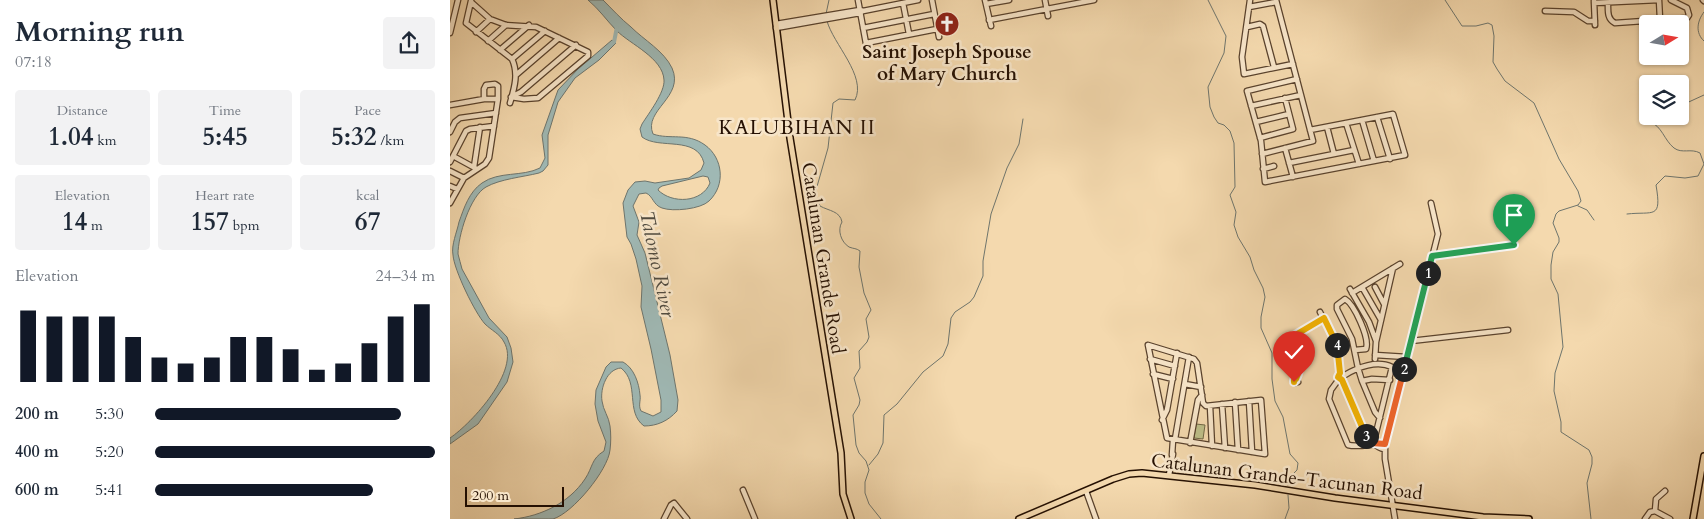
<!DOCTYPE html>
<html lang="en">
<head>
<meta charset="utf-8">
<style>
  body { margin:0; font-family:Cardo,serif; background:#f2f2f3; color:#1f2937; height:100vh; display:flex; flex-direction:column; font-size:19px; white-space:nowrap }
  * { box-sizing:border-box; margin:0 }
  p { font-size:16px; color:#747a83 }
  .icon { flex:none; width:28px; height:28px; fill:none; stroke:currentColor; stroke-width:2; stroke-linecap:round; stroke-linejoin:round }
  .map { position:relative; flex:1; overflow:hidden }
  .side { display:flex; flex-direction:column; background:#fff; width:450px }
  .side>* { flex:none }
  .needle { width:32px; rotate:79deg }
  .controls { position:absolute; left:1189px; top:15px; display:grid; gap:10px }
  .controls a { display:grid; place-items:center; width:50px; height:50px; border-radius:5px; background:#fff; box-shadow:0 1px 4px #0004; font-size:25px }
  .scale { position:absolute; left:15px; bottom:12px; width:99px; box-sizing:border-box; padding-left:5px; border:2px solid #251002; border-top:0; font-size:14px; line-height:18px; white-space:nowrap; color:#251002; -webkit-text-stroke:4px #f8e6ca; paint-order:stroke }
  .pin { position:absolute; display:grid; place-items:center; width:42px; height:42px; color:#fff; margin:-51px -21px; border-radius:50% 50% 50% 0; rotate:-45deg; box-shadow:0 0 5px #0007 }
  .pin .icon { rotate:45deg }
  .km { position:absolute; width:25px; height:25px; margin:-12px; border-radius:50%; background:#222; color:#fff; font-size:14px; line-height:25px; text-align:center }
  .round { display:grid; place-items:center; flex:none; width:52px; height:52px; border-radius:5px; background:#f2f2f3 }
  .headline { display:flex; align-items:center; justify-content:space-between; height:85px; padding:0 15px }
  h1 { font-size:28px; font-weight:700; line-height:38px }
  .metrics { display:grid; grid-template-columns:repeat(3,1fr); gap:8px; height:85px; padding:5px 15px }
  .metrics div { display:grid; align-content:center; border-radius:5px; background:#f2f2f3; text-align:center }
  .metrics b { font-size:25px; font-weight:700 }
  .metrics small { font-size:14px; font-weight:400 }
  .metrics p { font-size:14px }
  .chart { height:140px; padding:10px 15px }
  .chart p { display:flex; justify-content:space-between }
  .chart svg { width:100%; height:90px; margin-top:5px; stroke:#111827; stroke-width:6 }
  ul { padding:0 15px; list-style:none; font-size:16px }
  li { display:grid; grid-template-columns:80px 60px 1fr; align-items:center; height:38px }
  li i { height:12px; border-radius:6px; background:#111827 }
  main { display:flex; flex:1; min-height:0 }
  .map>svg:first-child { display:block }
  .green { fill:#bdbf89; stroke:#716846 }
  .water { fill:#9fb8b4; stroke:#6e756d; fill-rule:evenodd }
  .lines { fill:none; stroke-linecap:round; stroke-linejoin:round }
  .stream { stroke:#6e756d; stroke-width:1 }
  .canal { stroke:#9fb8b4; stroke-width:4 }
  .minor-casing { stroke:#59422d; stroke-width:7 }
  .major-casing { stroke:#251002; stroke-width:8 }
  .minor { stroke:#f8e6ca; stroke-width:4.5 }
  .major { stroke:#f4d9ae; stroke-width:5 }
  .split-1-casing { stroke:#fff; stroke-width:10 }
  .split-2-casing { stroke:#fff; stroke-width:10 }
  .split-3-casing { stroke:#fff; stroke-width:10 }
  .split-4-casing { stroke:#fff; stroke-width:10 }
  .split-5-casing { stroke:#fff; stroke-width:10 }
  .split-1 { stroke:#22a559; stroke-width:6 }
  .split-2 { stroke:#22a559; stroke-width:6 }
  .split-3 { stroke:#f0652b; stroke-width:6 }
  .split-4 { stroke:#f5b400; stroke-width:6 }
  .split-5 { stroke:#f5b400; stroke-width:6 }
  .labels { text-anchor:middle; stroke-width:5; stroke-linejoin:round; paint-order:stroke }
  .poi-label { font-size:19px; font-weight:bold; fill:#251002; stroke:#f8e6ca }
  .street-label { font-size:19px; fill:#251002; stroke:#f8e6ca }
  .neighbourhood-label { font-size:20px; letter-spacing:1px; fill:#251002; stroke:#f8e6ca }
  .water-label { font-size:20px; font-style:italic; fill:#504b40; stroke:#f8e6ca }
</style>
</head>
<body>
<main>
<section class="side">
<div class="headline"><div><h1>Morning run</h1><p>07:18</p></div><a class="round"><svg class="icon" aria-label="share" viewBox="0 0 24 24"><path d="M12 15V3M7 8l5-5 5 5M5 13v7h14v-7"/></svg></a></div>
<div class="metrics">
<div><p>Distance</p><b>1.04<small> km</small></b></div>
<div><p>Time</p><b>5:45</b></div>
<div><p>Pace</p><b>5:32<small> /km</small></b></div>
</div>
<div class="metrics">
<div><p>Elevation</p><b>14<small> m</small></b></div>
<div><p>Heart rate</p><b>157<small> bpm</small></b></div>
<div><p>kcal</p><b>67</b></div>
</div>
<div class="chart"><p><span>Elevation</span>24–34 m</p>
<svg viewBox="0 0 160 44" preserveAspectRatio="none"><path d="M5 44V9M15 44V12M25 44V12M35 44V12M45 44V22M55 44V32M65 44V35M75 44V32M85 44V22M95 44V22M105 44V28M115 44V38M125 44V35M135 44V25M145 44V12M155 44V6"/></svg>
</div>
<ul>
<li><b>200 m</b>5:30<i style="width:88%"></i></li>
<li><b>400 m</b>5:20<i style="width:100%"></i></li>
<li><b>600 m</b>5:41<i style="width:78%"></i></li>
</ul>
</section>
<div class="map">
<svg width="1254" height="519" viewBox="0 0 1254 519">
  <rect width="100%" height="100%" fill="#f4d9ae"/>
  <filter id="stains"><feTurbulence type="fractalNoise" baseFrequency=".004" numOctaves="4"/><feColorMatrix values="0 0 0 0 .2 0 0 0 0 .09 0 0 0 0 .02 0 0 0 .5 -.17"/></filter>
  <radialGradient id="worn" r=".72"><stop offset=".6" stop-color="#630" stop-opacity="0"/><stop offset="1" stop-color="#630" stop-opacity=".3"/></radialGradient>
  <path class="green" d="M746,424l9,1 -2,14 -9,-1z"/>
  <path class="water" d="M138,0h15c9,9 18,19 28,27 13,13 33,24 41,41 13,29 -29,42 -19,66 17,6 34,-2 52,11 18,13 21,40 4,56 -8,8 -36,11 -47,7 -9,-3 -9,-12 -16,-15l-7,1 -6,12 6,16 -2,13 8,18 25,102 8,45 -1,11c-9,10 -20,15 -33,15 -19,-14 -4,-43 -23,-58 -14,1 -21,20 -19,33 1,9 7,16 8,25 1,8 1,16 0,24 -2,20 -37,63 -57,69 -11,0 -27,0 -39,0 27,-3 55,-16 71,-40 8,-12 6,-20 19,-28l2,-9 -8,-21 -3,-17 1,-14 10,-23 5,-5h12c11,6 16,21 17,33 1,6 -2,10 1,16l12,5 8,-4v-12l-10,-51 -10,-42 1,-21 -6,-27 -5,-15 -4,-7 -4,-34 5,-13 7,-8 10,-1 10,2 34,-5 12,-8 3,-7c-7,-28 -45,-13 -62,-26l-2,-8 2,-5c7,-11 23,-32 22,-44 -1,-22 -34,-36 -47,-49 -10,-10 -18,-22 -29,-31zM253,176l5,1 2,6c-8,20 -38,21 -52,7l1,-2 3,-2z
    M162,40l4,3 -17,17 -24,18 -17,24 -10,33v30l-5,6 -4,2c-16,4 -39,6 -53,14 -16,9 -28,49 -28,67 1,5 3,10 4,15l27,49 18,19 4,11 2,14 -6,20 -29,42 -28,20v-6c22,-15 71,-68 54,-96 -4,-8 -13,-12 -19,-18 -10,-11 -31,-54 -32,-69 -2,-10 4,-23 6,-33 5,-14 10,-30 23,-39 17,-12 40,-6 58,-15l5,-10 -3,-23 16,-45 20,-21z"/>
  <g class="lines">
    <path class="stream" d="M758,0l18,36 -2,17 -16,34 2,20 4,10 4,6 6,2 6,6 4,12 1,44 -5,8 6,17 -2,13 4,12 12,20 4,13 9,18 2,9 -4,20v11l11,25v26l3,22 8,16 7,37 8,9 -1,7 -5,5 -4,10
      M995,0l17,26h14l12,-3 4,2 2,11 -1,26 4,7 8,12 29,22 25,56 19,32 3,10 -3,4
      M1254,12c-7,9 -9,21 0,29
      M376,14l3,-14
      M377,21c6,23 40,55 28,79l-16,-1 -6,4 -5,45 -12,42v6l4,10c9,5 20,5 22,16 -5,8 -1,20 7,25 5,2 7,1 11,4l-1,16 5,26 7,17 -5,9 3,18 -2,5 -8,9 1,17 -6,10 6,22 -1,5 -6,10 3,30 3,8 7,8 3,9 -4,12v11l4,11 12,15
      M1230,106l24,-11
      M1128,205l-19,6 -3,3 -3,9 6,15v4l-6,10 -2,13v14l7,15 5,53 -8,26 -1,18 7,31v10l28,18 3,7v7l-5,19 4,36
      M1128,206l9,4 7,10
      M1177,214c27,-3 35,6 29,-29l9,-9 20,2 13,-2 6,-12 -4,-11c-9,-5 -18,1 -26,-5 -10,-8 -12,-22 -24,-26l-3,1 -3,-2 -1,-4 5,-5
      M419,465l9,-11 5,-11 1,-28 13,-11 26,-32 20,-16 5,-12 3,-26 4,-6 15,-10 4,-5 9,-21v-15l8,-47 16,-46 12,-24 4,-25
      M835,519l4,-11 -1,-13"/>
    <path class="canal" d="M160,45l4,-3 3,-15"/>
    <defs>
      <path id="minor" d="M408,0l9,49
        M482,0l7,37
        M535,0l6,26
        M595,0l3,16
        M800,0l-8,57 2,17 49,-10
        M1209,0l1,19
        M1253,0l1,1
        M21,1l-5,22 46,36c7,15 2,30 -2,44
        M1144,1l1,24
        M21,2l19,17 16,6 30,2 52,25v4l-50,42 -14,1 -13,-2
        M453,3l6,31
        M1144,3l65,-3
        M1158,3c0,8 -1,16 7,20l72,-5 2,-3 -2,-7 -16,-8
        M536,4l23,-4
        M799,7l27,-5
        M1095,11l29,1 14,9h7
        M539,20l105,-20
        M326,24l84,-14 3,1 55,-11
        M797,27l13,-3 3,2 11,41
        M326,28l84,-15 3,-2
        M413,28l71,-14
        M26,32l14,-13
        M0,33l8,-33
        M38,41l18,-16
        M416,43l71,-14
        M50,50l29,-25
        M62,59l33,-28
        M66,75l43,-37
        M847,79l-50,12 14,50 4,41 140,-27 -12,-41 -83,16
        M61,97l10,-5 55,-47
        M0,105l34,-6h14
        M801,106l50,-11
        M927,117l13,42
        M912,120l12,41
        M806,122l33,-8
        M896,123l13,41
        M877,127l7,27
        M0,132l5,-10 5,-4 36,-5
        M810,138l33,-9 -8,-31
        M835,148l8,29
        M812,154l51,-13 -37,-141
        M3,156l22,12
        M0,162l16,-31 4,-2 24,-3
        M839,163l65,-13
        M24,167l6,-40
        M813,169l11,-3
        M0,171l14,7
        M0,186l7,3
        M0,203l14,-25 21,-14 4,-6 9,-59v-13l-3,-2 -9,1 -2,4v10
        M982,256l82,-11
        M912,287l19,33
        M925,287l9,17
        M900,289l19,33 7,19
        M902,293l48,-29
        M870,312l18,36 2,25
        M961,341l97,-11
        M698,345l46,14 3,4 6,40 3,3 55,-6 4,54 -98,-16z
        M905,350l11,-1c4,-11 -12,-45 -21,-50l-8,6v4l15,30 6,29 4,13 13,31 5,6
        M925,355l32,2
        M700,359l25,7
        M925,359l1,-17 17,-74
        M703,374l20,5
        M895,375c13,-8 32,-15 47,-8l-17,70 -3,6
        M846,379c11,-24 -5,-25 -4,-41l32,-19
        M846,379l2,3 -3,1 -2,-2z
        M889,379l-8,11 -2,9 19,46c11,3 25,-2 37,-1
        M892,380c8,18 21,66 42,69
        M912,381l10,-2 18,1
        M735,384l16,3
        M799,401l3,51
        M785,402l3,48
        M772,404l3,44
        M760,406l2,40
        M712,420l5,-10 10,-57
        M740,443l8,-43 4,-5
        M722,455l1,-15 2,-1 14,-82
        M719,475l4,-21
        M293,490l12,29
        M636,491l10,28
        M1205,511l1,-12 9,-8
        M1205,511l15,8
        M214,519l7,-14 3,-2 13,16
        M945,519l-10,-60v-15l53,-210 -7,-31
        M1195,519l5,-7 5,-1"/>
      <path id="major" d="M323,0l17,138 51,315 2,41 8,25
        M569,519l94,-40 16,-5 13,-1 113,12 80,13 148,19 46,2
        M1243,519l11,-63"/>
    </defs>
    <use href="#minor" class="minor-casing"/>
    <use href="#major" class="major-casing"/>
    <use href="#minor" class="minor"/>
    <use href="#major" class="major"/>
  </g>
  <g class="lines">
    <defs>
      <path id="split-1" d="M978,273l4,-17 82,-11"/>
      <path id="split-2" d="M954,369l24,-96"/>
      <path id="split-3" d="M916,436l6,7 13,1 19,-75"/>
      <path id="split-4" d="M887,345l3,28 -2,4 4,3 24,56"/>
      <path id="split-5" d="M844,382v-2l2,-1c11,-24 -7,-28 -4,-42l32,-19 13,27"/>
    </defs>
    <use href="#split-1" class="split-1-casing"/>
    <use href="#split-2" class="split-2-casing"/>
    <use href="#split-3" class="split-3-casing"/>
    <use href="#split-4" class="split-4-casing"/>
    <use href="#split-5" class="split-5-casing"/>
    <use href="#split-1" class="split-1"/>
    <use href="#split-2" class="split-2"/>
    <use href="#split-3" class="split-3"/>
    <use href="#split-4" class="split-4"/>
    <use href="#split-5" class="split-5"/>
  </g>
  <defs>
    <symbol id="church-disc" viewBox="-11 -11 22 22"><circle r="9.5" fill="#8f2418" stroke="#f8e6ca"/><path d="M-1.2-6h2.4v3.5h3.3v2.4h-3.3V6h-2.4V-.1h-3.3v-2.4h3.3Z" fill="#fff"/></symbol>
  </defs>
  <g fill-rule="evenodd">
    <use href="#church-disc" x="483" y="10" width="28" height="28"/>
  </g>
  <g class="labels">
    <g class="poi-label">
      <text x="497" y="58">Saint Joseph Spouse<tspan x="497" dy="22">of Mary Church</tspan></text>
    </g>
    <g class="street-label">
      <text transform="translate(374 258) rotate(81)" y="7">Catalunan Grande Road</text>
      <text transform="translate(837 476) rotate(7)" y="7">Catalunan Grande-Tacunan Road</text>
    </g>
    <g class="neighbourhood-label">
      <text x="347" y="134">KALUBIHAN II</text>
    </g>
    <g class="water-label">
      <text transform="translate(208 264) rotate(78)" y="7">Talomo River</text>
    </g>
  </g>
  <rect width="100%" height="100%" filter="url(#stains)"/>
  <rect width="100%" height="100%" fill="url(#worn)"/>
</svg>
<div class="controls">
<a><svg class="needle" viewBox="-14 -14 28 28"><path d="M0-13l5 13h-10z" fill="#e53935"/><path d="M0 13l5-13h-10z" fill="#747a83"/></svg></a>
<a><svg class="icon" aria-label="layers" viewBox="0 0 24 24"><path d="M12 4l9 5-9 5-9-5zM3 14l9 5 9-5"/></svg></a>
</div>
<div class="scale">200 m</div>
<div class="pin" style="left:1064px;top:245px;background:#1e9e55"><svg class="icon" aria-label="arrive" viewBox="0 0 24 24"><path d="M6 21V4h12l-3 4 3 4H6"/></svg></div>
<div class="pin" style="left:844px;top:382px;background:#d93025"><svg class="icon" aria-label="check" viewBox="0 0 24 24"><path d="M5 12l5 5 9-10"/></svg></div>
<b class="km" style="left:978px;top:273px">1</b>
<b class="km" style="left:954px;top:369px">2</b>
<b class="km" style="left:916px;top:436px">3</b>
<b class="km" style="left:887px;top:345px">4</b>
</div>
</main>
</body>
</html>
